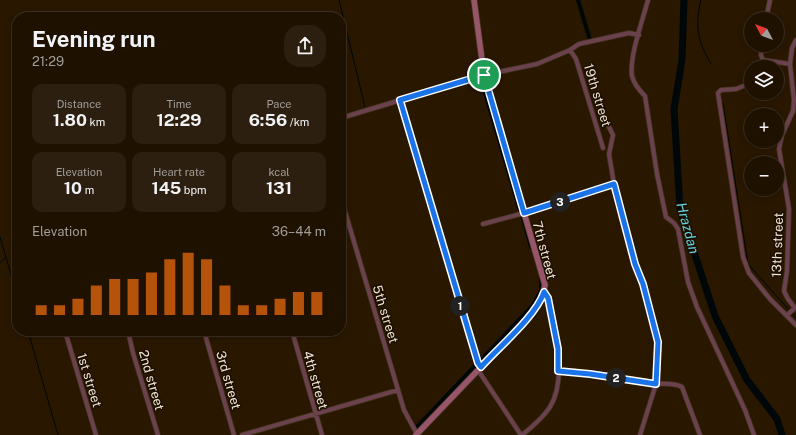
<!DOCTYPE html>
<html lang="en">
<head>
<meta charset="utf-8">
<style>
  body { margin:0; font-family:"Public Sans",sans-serif; background:#2c1f0f; color:#f1f3f6; height:100vh; display:flex; flex-direction:column; font-size:15px; white-space:nowrap }
  * { box-sizing:border-box; margin:0 }
  p { font-size:13px; color:#a19d99 }
  .icon { flex:none; width:22px; height:22px; fill:none; stroke:currentColor; stroke-width:2; stroke-linecap:round; stroke-linejoin:round }
  .map { position:relative; flex:1; overflow:hidden }
  .panel { position:absolute; left:12px; top:12px; width:334px; height:324px; display:flex; flex-direction:column; background:#1f1100; border-radius:16px; box-shadow:0 2px 6px #0003,0 0 0 1px #3c3122 }
  .panel>* { flex:none }
  .needle { width:26px; rotate:311deg }
  .tools { position:absolute; left:744px; top:12px; display:grid; gap:8px }
  .tools a { display:grid; place-items:center; width:40px; height:40px; border-radius:50%; background:#1f1100; box-shadow:0 2px 6px #0003,0 0 0 1px #3c3122; font-size:20px }
  .pin { position:absolute; display:grid; place-items:center; width:34px; height:34px; color:#fff; margin:-17px; border:2px solid #fff; border-radius:50%; box-shadow:0 1px 4px #0007 }
  .km { position:absolute; width:20px; height:20px; margin:-10px; border-radius:50%; background:#222; color:#fff; font-size:11px; line-height:20px; text-align:center }
  .round { display:grid; place-items:center; flex:none; width:42px; height:42px; border-radius:16px; background:#2c1f0f }
  .overview { display:flex; align-items:center; justify-content:space-between; height:68px; padding:0 20px }
  h1 { font-size:22px; font-weight:700; line-height:30px }
  .stats { display:grid; grid-template-columns:repeat(3,1fr); gap:6px; height:68px; padding:4px 20px }
  .stats div { display:grid; align-content:center; border-radius:10px; background:#2c1f0f; text-align:center }
  .stats b { font-size:17px; font-weight:700 }
  .stats small { font-size:11px; font-weight:400 }
  .stats p { font-size:11px }
  .chart { height:112px; padding:8px 20px }
  .chart p { display:flex; justify-content:space-between }
  .chart svg { width:100%; height:72px; margin-top:4px; stroke:#b45309; stroke-width:6 }
  .map>svg:first-child { display:block }
  .lines { fill:none; stroke-linecap:round; stroke-linejoin:round }
  .stream { stroke:#000709; stroke-width:1 }
  .canal { stroke:#000709; stroke-width:4 }
  .river { stroke:#000709; stroke-width:7 }
  .minor-casing { stroke:#45341e; stroke-width:5.5 }
  .secondary-casing { stroke:#45341e; stroke-width:7 }
  .minor { stroke:#6a414d; stroke-width:4 }
  .secondary { stroke:#965569; stroke-width:5.5 }
  .route-casing { stroke:#fff; stroke-width:8 }
  .route { stroke:#1a73e8; stroke-width:5 }
  .labels { text-anchor:middle; stroke-width:3; stroke-linejoin:round; paint-order:stroke }
  .street-label { font-size:13px; fill:#f1e5d5; stroke:#1c0f00 }
  .water-label { font-size:14px; font-style:italic; fill:#63d1dc; stroke:#1c0f00 }
</style>
</head>
<body>
<div class="map">
<svg width="796" height="435" viewBox="0 0 796 435">
  <rect width="100%" height="100%" fill="#291700"/>
  <g class="lines">
    <path class="stream" d="M339,0l26,107
      M701,0c-6,25 -4,41 10,64
      M483,50l3,20
      M723,103l25,161 41,46
      M0,237l17,58
      M0,263l5,-5
      M793,314l3,4
      M28,331l30,104"/>
    <path class="canal" d="M578,0l12,40
      M481,79l39,132
      M522,215l9,32
      M481,360l52,-55 8,-14v-12
      M418,426l57,-60"/>
    <path class="river" d="M684,0l-2,60 -8,49 6,100 35,107 32,64 30,39 5,16"/>
    <defs>
      <path id="minor" d="M648,0c-5,19 -19,57 -16,76 2,8 7,14 13,20l12,78 9,43 8,6 4,6 10,53 9,25 48,103 9,25
        M766,19l4,-19
        M762,45l-1,10 2,5
        M570,50l6,9 27,89
        M760,67l3,-7 27,4
        M751,83l-15,6 -15,1 -3,3 25,164 6,16 21,26 26,26
        M400,100l68,235 10,28 3,4
        M341,118l143,-43 53,-11 33,-14 9,-6 50,-11 10,2
        M609,127l4,8 -4,19 5,30 21,80 8,20 15,57 -2,43 -16,51
        M341,198l63,212 13,24
        M483,224l41,-11 90,-29
        M795,308l-7,-9 -4,-8 3,-20 2,-62 -10,-60 3,-14 11,-24 1,-11 -4,-36 2,-16 4,-8
        M787,315l9,-8
        M65,331l31,104
        M128,331l5,22 25,82
        M204,331l30,104
        M292,331l30,104
        M478,370l43,65
        M558,371c32,3 65,7 96,12 10,2 19,-1 28,4l18,48
        M242,435l156,-45
        M522,435c10,-8 21,-17 28,-28 18,-29 4,-78 -2,-109l-4,-6"/>
      <path id="secondary" d="M416,435l113,-118c8,-11 14,-18 16,-32l-61,-210 -10,-75"/>
    </defs>
    <use href="#minor" class="minor-casing"/>
    <use href="#secondary" class="secondary-casing"/>
    <use href="#minor" class="minor"/>
    <use href="#secondary" class="secondary"/>
  </g>
  <g class="lines">
    <defs>
      <path id="route" d="M484,75l40,138 90,-29 21,80 8,20 15,58 -2,42 -66,-10 -32,-3v-22l-10,-51 -4,-6c-8,24 -45,55 -63,75l-3,-4 -78,-263z"/>
    </defs>
    <use href="#route" class="route-casing"/>
    <use href="#route" class="route"/>
  </g>
  <g class="labels">
    <g class="street-label">
      <text transform="translate(598 95) rotate(73)" y="5">19th street</text>
      <text transform="translate(777 245) rotate(-88)" y="5">13th street</text>
      <text transform="translate(545 250) rotate(75)" y="5">7th street</text>
      <text transform="translate(386 314) rotate(73)" y="5">5th street</text>
      <text transform="translate(90 380) rotate(73)" y="5">1st street</text>
      <text transform="translate(152 380) rotate(74)" y="5">2nd street</text>
      <text transform="translate(229 380) rotate(74)" y="5">3rd street</text>
      <text transform="translate(316 380) rotate(74)" y="5">4th street</text>
    </g>
    <g class="water-label">
      <text transform="translate(688 228) rotate(75)" y="5">Hrazdan</text>
    </g>
  </g>
</svg>
<div class="tools">
<a><svg class="needle" viewBox="-14 -14 28 28"><path d="M0-13l5 13h-10z" fill="#e53935"/><path d="M0 13l5-13h-10z" fill="#a19d99"/></svg></a>
<a><svg class="icon" aria-label="layers" viewBox="0 0 24 24"><path d="M12 4l9 5-9 5-9-5zM3 14l9 5 9-5"/></svg></a>
<a>+</a>
<a>−</a>
</div>
<div class="pin" style="left:484px;top:75px;background:#1e9e55"><svg class="icon" aria-label="arrive" viewBox="0 0 24 24"><path d="M6 21V4h12l-3 4 3 4H6"/></svg></div>
<b class="km" style="left:460px;top:306px">1</b>
<b class="km" style="left:616px;top:378px">2</b>
<b class="km" style="left:560px;top:202px">3</b>
<section class="panel">
<div class="overview"><div><h1>Evening run</h1><p>21:29</p></div><a class="round"><svg class="icon" aria-label="share" viewBox="0 0 24 24"><path d="M12 15V3M7 8l5-5 5 5M5 13v7h14v-7"/></svg></a></div>
<div class="stats">
<div><p>Distance</p><b>1.80<small> km</small></b></div>
<div><p>Time</p><b>12:29</b></div>
<div><p>Pace</p><b>6:56<small> /km</small></b></div>
</div>
<div class="stats">
<div><p>Elevation</p><b>10<small> m</small></b></div>
<div><p>Heart rate</p><b>145<small> bpm</small></b></div>
<div><p>kcal</p><b>131</b></div>
</div>
<div class="chart"><p><span>Elevation</span>36–44 m</p>
<svg viewBox="0 0 160 44" preserveAspectRatio="none"><path d="M5 44V38M15 44V38M25 44V34M35 44V26M45 44V22M55 44V22M65 44V18M75 44V10M85 44V6M95 44V10M105 44V26M115 44V38M125 44V38M135 44V34M145 44V30M155 44V30"/></svg>
</div>
</section>
</div>
</body>
</html>
